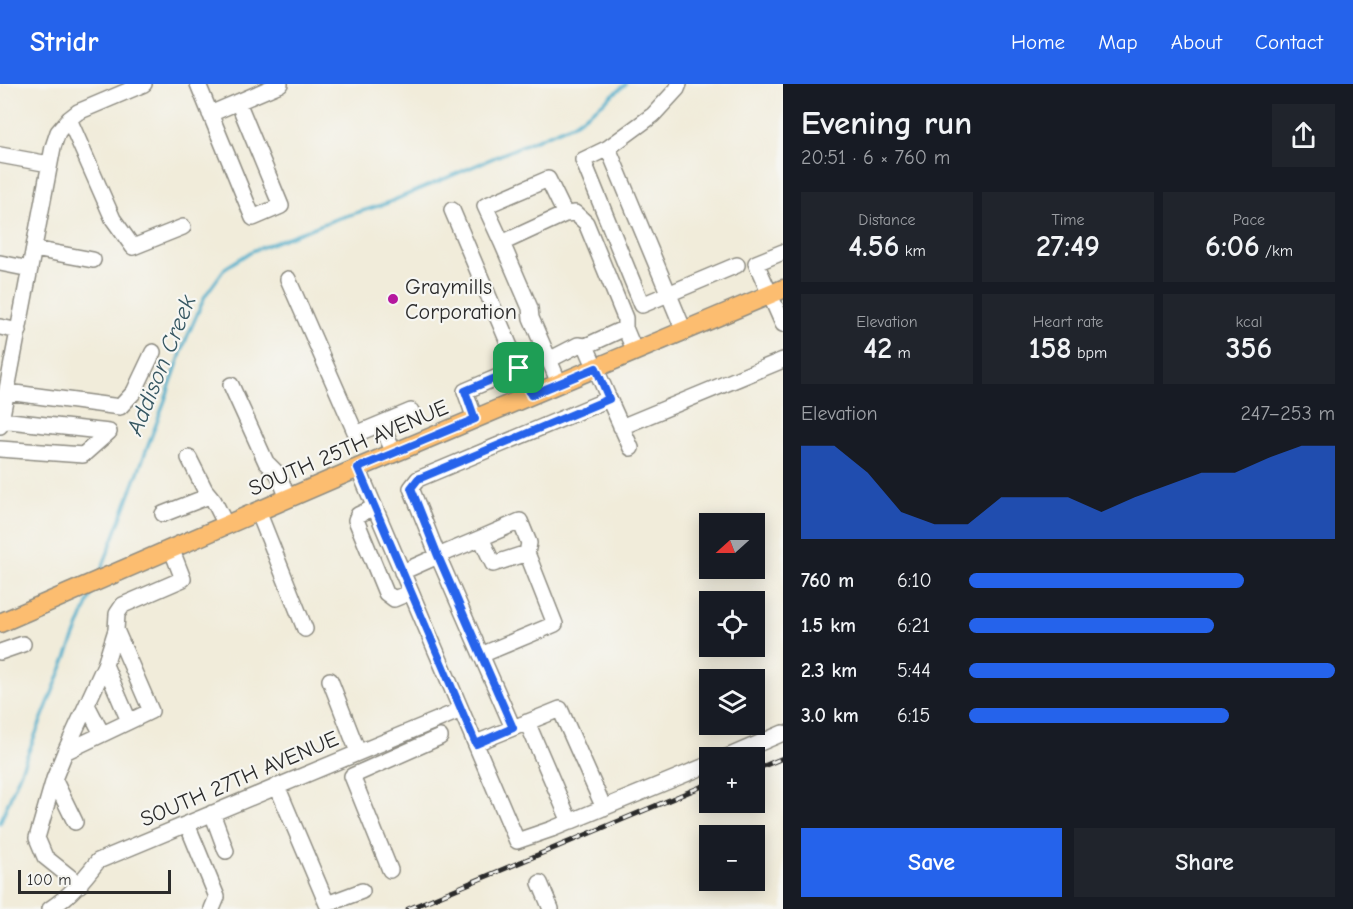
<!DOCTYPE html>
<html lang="en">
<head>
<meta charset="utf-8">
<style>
  body { margin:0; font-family:"Comic Neue",sans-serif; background:#20242c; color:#f1f3f6; height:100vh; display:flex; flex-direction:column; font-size:22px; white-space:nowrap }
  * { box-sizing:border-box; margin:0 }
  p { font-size:20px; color:#9ea1a6 }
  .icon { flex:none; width:33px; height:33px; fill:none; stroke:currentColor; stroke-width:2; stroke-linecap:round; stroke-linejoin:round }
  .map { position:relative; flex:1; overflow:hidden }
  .drawer { display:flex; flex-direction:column; background:#171b24; width:570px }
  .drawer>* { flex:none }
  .needle { width:39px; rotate:249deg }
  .buttons { position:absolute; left:699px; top:429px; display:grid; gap:12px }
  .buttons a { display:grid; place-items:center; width:66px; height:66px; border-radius:0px; background:#171b24; box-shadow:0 3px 15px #0003; font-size:30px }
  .scale { position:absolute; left:18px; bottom:15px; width:153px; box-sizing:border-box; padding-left:6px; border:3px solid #2b2b2b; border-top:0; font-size:16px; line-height:21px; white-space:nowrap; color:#2b2b2b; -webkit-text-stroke:4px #f6f6f2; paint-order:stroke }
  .pin { position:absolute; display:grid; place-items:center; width:51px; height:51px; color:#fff; margin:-26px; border-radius:12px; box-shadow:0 3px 9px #0006 }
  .round { display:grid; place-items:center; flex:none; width:63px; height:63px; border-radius:0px; background:#20242c }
  .summary { display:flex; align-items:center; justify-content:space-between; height:102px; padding:0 18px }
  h1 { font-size:33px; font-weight:700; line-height:45px }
  .metrics { display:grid; grid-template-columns:repeat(3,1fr); gap:9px; height:102px; padding:6px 18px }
  .metrics div { display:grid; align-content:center; border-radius:0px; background:#20242c; text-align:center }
  .metrics b { font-size:30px; font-weight:700 }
  .metrics small { font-size:16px; font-weight:400 }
  .metrics p { font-size:16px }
  .chart { height:168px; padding:12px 18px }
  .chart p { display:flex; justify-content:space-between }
  .chart svg { width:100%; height:108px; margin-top:6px; fill:#2563eb; opacity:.7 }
  .primary-button { display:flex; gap:12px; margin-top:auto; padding:12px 18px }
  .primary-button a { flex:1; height:69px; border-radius:0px; background:#2563eb; color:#fff; font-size:24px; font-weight:700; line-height:69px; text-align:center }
  .primary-button a+a { background:#20242c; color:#f1f3f6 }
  ul { padding:0 18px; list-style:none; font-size:20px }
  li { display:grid; grid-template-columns:96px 72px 1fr; align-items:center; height:45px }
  li i { height:15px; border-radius:8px; background:#2563eb }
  header { display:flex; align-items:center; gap:36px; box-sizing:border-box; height:84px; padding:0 30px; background:#2563eb; color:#fff }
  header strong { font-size:28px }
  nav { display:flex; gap:33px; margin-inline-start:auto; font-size:21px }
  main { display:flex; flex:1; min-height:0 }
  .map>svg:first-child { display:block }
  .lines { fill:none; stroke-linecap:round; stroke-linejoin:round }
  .stream { stroke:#4cadcb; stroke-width:3 }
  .minor-casing { stroke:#8e8c82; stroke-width:18 }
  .major-casing { stroke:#8e8c82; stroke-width:21 }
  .minor { stroke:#fff; stroke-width:15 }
  .major { stroke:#fcbd6f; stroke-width:18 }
  .rail-casing { stroke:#2b2b2b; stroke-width:5 }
  .rail { stroke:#f6f6f2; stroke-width:3; stroke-dasharray:9; stroke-linecap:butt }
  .route-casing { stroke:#fff; stroke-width:12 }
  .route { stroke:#2563eb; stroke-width:8 }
  .poi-dot { fill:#b5179e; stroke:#f6f6f2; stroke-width:2 }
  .labels { text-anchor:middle; stroke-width:4.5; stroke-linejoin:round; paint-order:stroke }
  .poi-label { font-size:22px; fill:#2b2b2b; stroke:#f6f6f2; text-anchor:start }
  .street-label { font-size:22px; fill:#2b2b2b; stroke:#f6f6f2 }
  .water-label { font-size:24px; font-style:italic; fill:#375863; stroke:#f6f6f2 }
</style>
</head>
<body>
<header>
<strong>Stridr</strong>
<nav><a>Home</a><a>Map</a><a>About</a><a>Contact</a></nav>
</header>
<main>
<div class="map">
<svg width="783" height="825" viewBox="0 0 783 825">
  <rect width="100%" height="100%" fill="#f6f6f2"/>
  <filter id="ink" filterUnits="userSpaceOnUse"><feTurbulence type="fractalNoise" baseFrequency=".0167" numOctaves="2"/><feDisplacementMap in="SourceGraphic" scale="12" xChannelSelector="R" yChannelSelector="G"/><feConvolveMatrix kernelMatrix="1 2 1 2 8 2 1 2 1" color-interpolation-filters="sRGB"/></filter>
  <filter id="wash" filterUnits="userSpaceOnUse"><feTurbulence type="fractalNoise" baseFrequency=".008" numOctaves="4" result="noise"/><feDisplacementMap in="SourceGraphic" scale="24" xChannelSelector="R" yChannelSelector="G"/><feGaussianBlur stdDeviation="1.35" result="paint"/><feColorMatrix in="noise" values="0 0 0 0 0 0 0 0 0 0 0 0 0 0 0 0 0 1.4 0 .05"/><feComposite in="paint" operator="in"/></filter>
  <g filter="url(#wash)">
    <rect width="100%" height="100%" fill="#f1ecda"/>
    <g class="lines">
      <path class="stream" d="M101,487l63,-168 21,-61 20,-46 20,-28 27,-17 84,-32 49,-15 188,-80 27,-19 26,-21
        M0,739l93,-232"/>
    </g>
  </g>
  <g filter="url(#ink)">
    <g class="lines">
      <defs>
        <path id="minor" d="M198,0l55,134 28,-12 -43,-104
          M679,0l-2,5 -24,26 -45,33 76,183
          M210,30l70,-30
          M69,35l44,100 20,28 50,-20
          M608,64l-25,12 59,145 95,-40
          M0,71l49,9
          M452,126l67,158 -54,23 10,28
          M565,130l-17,-35 -63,27 17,37 63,-29 10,-1 11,10 39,95v10
          M502,159l28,65 1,10 28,65
          M34,165l59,11
          M783,168l-27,11 27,61
          M0,179l30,6
          M288,195l68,155 55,-23
          M0,243l19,4
          M549,276l29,-15 8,1
          M519,284l12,27
          M231,301l35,77 12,12 10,24
          M7,308l113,15 14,-15 19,-40
          M609,315l22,49
          M1,336l108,12
          M381,340l13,29
          M0,342l53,-279 5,-15 11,-13 9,-7 66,-28
          M621,343l162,-67
          M0,365l83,6 26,-23
          M189,374l16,32 9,11 12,24
          M358,384l159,373 35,-12 158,-65
          M375,423l-17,8 -2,5 30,73 8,6 17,-7
          M258,427l47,118
          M163,430l46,-18
          M481,454l39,-17 9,22 -2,10
          M402,488l36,-16 75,172
          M116,546l-11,35 24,56
          M0,568l23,-8
          M481,571l74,-31 -28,-71 -34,11 -12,-26 -43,18 -27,-68 7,-9 191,-80 -23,-53 39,-18 10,24
          M330,596l28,72
          M87,621l15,29
          M527,638l43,100
          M476,659l84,-34 44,99
          M65,668l40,-87
          M725,674l58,-25
          M54,695l21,43
          M277,702l50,118 35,-13
          M212,729l14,38
          M187,740l30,73 -5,12
          M390,786l-38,-94 88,-39
          M540,799l11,26
          M80,801l-35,-28 -8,-19 17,-59 11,-27 86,-41 -35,-81 1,-16 6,-9 60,-26 -12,-31
          M50,825c21,-14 33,-29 48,-48l363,-151"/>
        <path id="major" d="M0,539l358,-155 425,-179"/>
      </defs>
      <use href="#minor" class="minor-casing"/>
      <use href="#major" class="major-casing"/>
      <use href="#minor" class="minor"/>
      <use href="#major" class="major"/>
      <defs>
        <path id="rail" d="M754,686l29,-12
          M408,825l302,-126"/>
      </defs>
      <use href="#rail" class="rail-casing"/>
      <use href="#rail" class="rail"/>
    </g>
  </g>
  <g class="lines" filter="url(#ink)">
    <defs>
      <path id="route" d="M519,284l12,27 65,-27 13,31 -191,80 -7,9 27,68 75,172 -37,16 -118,-276 117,-49 -10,-28z"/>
    </defs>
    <use href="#route" class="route-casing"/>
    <use href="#route" class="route"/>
  </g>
  <circle class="poi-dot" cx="393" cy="215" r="6"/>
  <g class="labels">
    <g class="poi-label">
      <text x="405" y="210">Graymills<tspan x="405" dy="25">Corporation</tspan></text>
    </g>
    <g class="street-label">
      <text transform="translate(348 363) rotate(-23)" y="8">SOUTH 25TH AVENUE</text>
      <text transform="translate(239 694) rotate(-23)" y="8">SOUTH 27TH AVENUE</text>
    </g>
    <g class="water-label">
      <text transform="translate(161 281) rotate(-68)" y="8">Addison Creek</text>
    </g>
  </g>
</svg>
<div class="buttons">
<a><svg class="needle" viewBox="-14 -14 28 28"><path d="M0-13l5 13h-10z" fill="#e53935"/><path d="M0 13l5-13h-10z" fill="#9ea1a6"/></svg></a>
<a><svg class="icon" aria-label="locate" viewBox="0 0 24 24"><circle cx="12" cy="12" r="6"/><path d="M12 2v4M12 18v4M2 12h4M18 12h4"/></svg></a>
<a><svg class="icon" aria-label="layers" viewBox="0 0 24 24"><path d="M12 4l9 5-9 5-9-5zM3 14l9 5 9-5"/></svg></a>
<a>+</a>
<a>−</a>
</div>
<div class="scale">100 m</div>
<div class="pin" style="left:519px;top:284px;background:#1e9e55"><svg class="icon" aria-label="arrive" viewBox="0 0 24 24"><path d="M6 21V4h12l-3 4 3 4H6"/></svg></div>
</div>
<section class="drawer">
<div class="summary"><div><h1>Evening run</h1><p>20:51 · 6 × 760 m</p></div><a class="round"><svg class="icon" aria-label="share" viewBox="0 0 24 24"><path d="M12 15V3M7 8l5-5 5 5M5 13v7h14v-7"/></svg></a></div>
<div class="metrics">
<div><p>Distance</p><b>4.56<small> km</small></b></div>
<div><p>Time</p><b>27:49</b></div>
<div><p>Pace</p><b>6:06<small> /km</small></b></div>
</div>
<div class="metrics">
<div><p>Elevation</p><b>42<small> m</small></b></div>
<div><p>Heart rate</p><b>158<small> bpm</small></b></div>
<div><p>kcal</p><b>356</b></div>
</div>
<div class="chart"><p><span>Elevation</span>247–253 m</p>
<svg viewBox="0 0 160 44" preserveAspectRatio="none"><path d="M0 44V6L10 6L20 17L30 33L40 38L50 38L60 27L70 27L80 27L90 33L100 27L110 22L120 17L130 17L140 11L150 6L160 6V44z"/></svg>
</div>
<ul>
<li><b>760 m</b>6:10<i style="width:75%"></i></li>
<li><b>1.5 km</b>6:21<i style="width:67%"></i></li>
<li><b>2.3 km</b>5:44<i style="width:100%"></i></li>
<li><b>3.0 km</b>6:15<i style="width:71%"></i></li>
</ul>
<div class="primary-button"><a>Save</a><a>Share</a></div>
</section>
</main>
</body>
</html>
